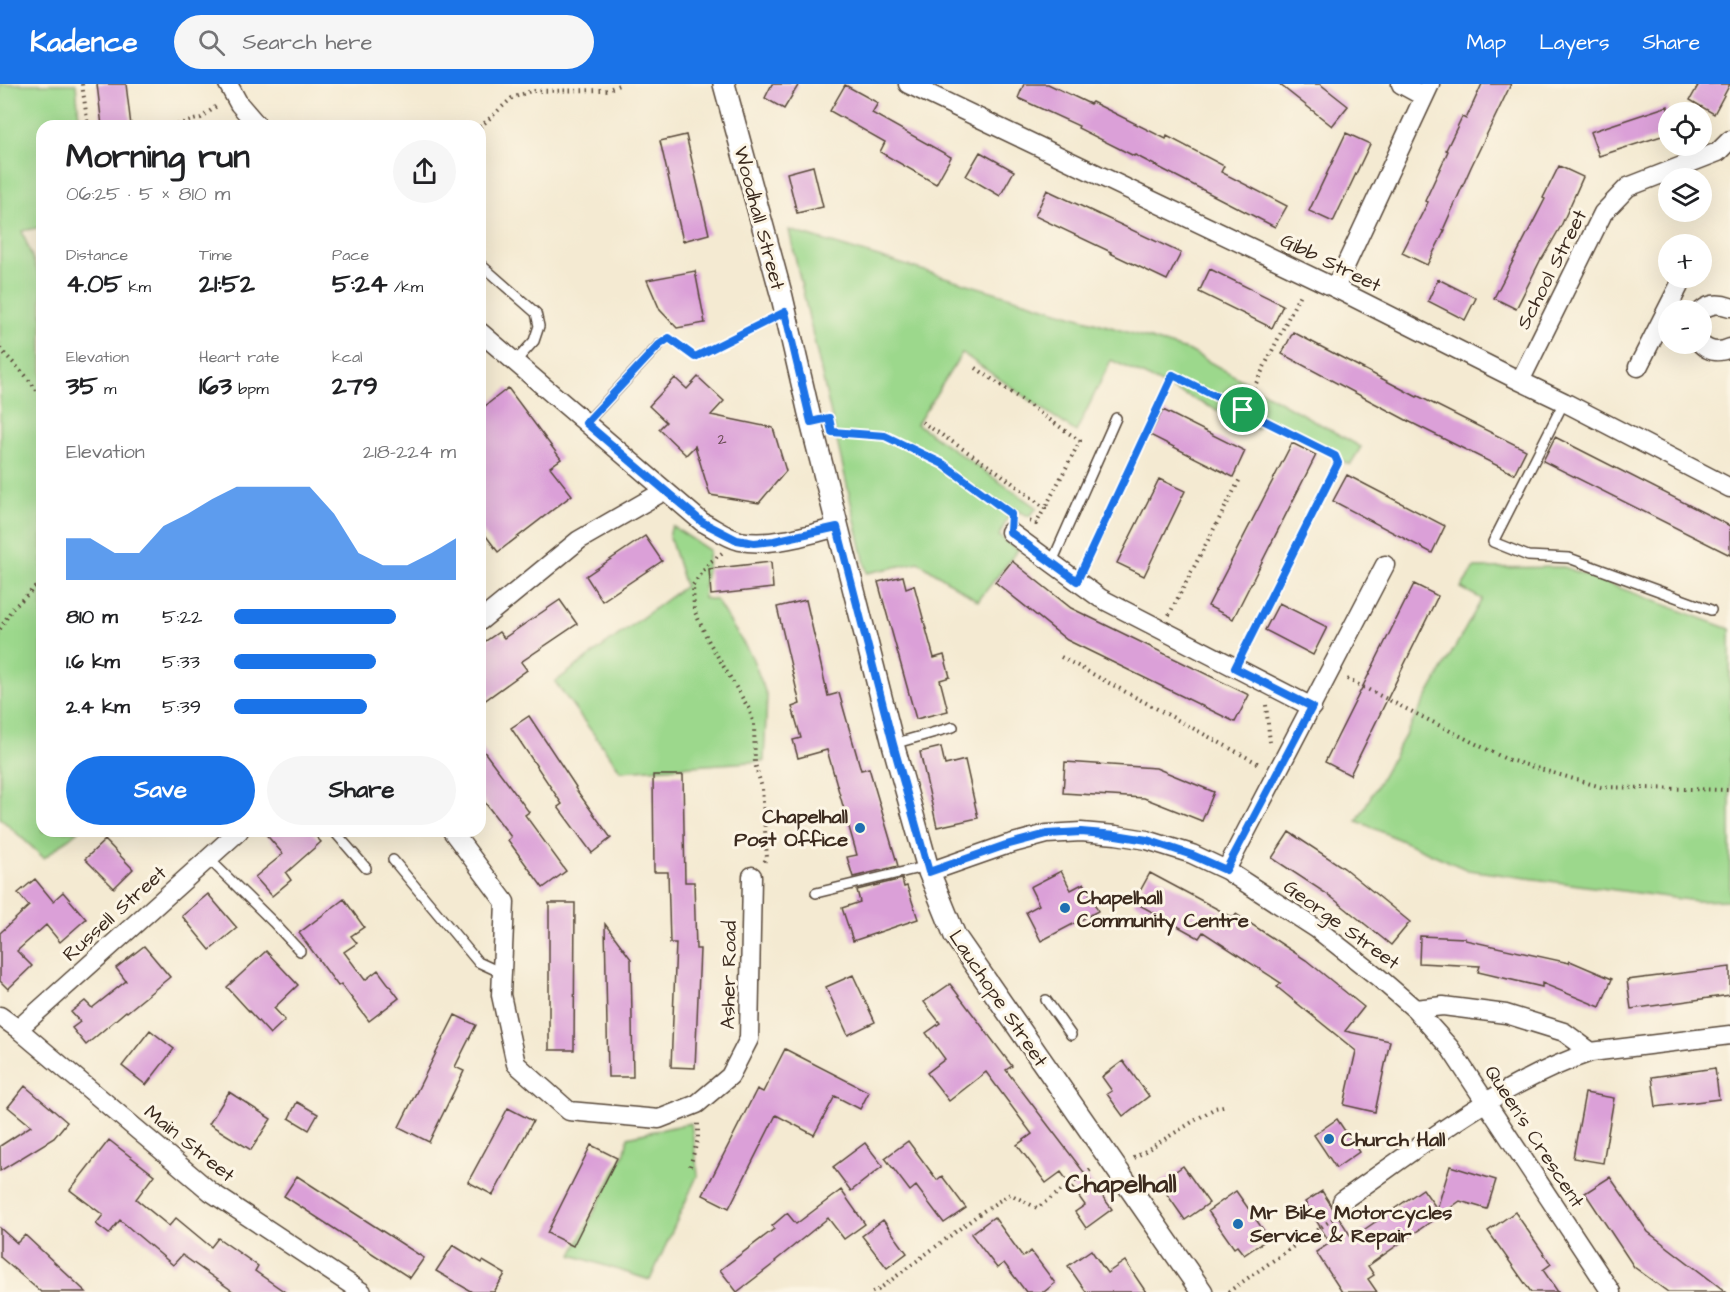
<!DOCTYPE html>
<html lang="en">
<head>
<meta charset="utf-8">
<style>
  body { margin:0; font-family:"Architects Daughter",sans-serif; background:#f6f6f6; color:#202124; height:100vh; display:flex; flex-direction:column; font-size:22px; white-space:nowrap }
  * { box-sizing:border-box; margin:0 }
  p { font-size:20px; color:#757577 }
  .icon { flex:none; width:33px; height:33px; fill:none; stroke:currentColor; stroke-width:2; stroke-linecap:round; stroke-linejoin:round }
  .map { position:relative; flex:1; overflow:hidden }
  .panel { position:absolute; left:36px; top:36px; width:450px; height:717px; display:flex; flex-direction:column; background:#fff; border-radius:18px; box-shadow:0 6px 24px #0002 }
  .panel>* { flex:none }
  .fabs { position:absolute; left:1658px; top:18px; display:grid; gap:12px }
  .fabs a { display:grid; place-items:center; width:54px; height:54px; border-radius:50%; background:#fff; box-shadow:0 6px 24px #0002; font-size:30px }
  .pin { position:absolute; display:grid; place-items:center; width:51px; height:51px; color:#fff; margin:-26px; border:3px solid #fff; border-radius:50%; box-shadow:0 2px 6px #0007 }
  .round { display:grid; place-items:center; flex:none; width:63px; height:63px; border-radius:32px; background:#f6f6f6 }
  .head { display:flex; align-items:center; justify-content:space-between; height:102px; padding:0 30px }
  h1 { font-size:33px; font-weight:700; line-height:45px }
  .figures { display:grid; grid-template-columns:repeat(3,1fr); gap:9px; height:102px; padding:6px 30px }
  .figures div { display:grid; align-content:center }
  .figures b { font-size:26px; font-weight:700 }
  .figures small { font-size:16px; font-weight:400 }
  .figures p { font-size:16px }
  .chart { height:168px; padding:12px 30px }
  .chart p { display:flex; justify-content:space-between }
  .chart svg { width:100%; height:108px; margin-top:6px; fill:#1a73e8; opacity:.7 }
  .button { display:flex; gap:12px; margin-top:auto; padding:12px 30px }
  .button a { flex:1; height:69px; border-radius:36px; background:#1a73e8; color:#fff; font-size:24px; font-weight:700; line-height:69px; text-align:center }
  .button a+a { background:#f6f6f6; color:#202124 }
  ul { padding:0 30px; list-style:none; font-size:20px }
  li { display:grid; grid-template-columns:96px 72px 1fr; align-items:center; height:45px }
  li i { height:15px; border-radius:8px; background:#1a73e8 }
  header { display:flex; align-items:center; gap:36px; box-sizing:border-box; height:84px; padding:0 30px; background:#1a73e8; color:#fff }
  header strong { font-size:28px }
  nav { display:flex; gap:33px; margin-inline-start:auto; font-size:21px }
  .search { width:420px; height:54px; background:#f6f6f6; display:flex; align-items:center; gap:15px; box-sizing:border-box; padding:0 21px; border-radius:33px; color:#757577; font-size:22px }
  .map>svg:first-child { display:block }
  .green { fill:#9cd88c; stroke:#6c8155; stroke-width:1.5 }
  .building { fill:#dba0d8 }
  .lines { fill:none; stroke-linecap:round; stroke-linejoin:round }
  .service-casing { stroke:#574739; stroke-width:12 }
  .minor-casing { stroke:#574739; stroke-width:21 }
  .tertiary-casing { stroke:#574739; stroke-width:24 }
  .path { stroke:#574739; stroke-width:4; stroke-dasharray:1.5 4.5; stroke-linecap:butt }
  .service { stroke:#fff; stroke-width:9 }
  .minor { stroke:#fff; stroke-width:18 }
  .tertiary { stroke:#fff; stroke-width:21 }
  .route-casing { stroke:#fff; stroke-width:12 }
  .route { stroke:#1a73e8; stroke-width:8 }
  .poi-dot { fill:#1f6fb2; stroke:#fcf5e5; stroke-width:2 }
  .labels { text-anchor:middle; stroke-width:6; stroke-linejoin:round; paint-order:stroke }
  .number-label { font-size:16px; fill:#63484c }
  .street-label { font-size:20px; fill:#3b2a1e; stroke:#fcf5e5 }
  .poi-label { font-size:20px; font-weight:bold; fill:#3b2a1e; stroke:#fcf5e5; text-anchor:start }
  .district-label { font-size:26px; font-weight:bold; fill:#3b2a1e; stroke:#fcf5e5 }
</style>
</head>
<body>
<header>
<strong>Kadence</strong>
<div class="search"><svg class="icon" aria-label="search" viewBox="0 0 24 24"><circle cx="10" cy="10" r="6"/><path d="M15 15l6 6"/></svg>Search here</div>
<nav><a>Map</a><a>Layers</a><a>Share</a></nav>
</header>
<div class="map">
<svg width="1730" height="1208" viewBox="0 0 1730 1208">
  <rect width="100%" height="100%" fill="#fcf5e5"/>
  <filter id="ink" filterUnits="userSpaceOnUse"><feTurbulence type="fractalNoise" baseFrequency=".0167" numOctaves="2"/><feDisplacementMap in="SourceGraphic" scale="12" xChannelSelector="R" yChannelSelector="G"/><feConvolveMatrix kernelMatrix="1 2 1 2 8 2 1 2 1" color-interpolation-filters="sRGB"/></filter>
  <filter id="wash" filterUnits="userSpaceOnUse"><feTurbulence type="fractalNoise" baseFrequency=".008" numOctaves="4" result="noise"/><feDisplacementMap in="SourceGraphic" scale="24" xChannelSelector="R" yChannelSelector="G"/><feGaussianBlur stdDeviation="1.35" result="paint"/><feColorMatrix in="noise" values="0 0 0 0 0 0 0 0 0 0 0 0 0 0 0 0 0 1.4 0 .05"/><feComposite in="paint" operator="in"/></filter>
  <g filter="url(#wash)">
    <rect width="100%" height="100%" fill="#f4ead2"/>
    <path class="green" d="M0,0h76l3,34 3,8h-40v101l-20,4 20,52v548h36l-34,27 -44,-40z
      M789,146l401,121 171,96 -11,18 -84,-47 -9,11 -146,-69 -35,72 -114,-79 -45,71 120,84 -8,8 -17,-7 -13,27 19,14 -40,51 -59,-39 -52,11z
      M672,442l37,24 -6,48 13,2 36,57 15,39 -3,65 -143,10 -66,-89 130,-96 -16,-51z
      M1564,483l166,62v271l-34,1 -228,-31 -111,-49 125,-222 -21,-11 13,-20z
      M691,1039l7,51 -48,106 -78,-25 53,-103 3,-15z"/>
    <g id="blocks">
      <path class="building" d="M97,0h29l5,42h-29z
        M772,0h27l-15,25 -19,-11z
        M1024,0h24l42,20 2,-2 74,37 1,-3 57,30 -3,6 66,34 -12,21 -140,-72 -1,1 -56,-28 1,-2 -61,-28z
        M1279,0h41l28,22 -16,20z
        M1482,0h29l-40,83 -28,63h2l-18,35 -25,-12 26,-51 -3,-1 23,-50 -2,-1 16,-33 4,2z
        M1699,0h31l-16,30 -24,-14z
        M845,1l33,18 -6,10 79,44 -15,27 -56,-32 5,-10 -55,-31z
        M1668,22v28l-69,22 -9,-24z
        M1346,49l24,11 -37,78 -24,-11z
        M686,51l23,99 -26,7 -23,-100z
        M980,68l34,19 -14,25 -34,-20z
        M813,82l10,41 -26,6 -10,-40z
        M1559,82l24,11 -22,49 -19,33h-1l-25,50 -22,-11 51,-99 -2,-1z
        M1047,106l134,63 -14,27 -57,-27 1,-1 -76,-36z
        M1210,185l73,36 -11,23 -73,-36z
        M695,187l10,52 -28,5 -17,-18 -13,-30z
        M1438,195l38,19 -11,22 -37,-19z
        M1293,248l124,65 1,-1 108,54 -12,24 -106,-53 -126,-67z
        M698,293l26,24 -13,14 62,13 13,43 -27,32 -49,-8 -15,-49 -9,9 -27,-26 7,-7 -17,-16 26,-28 12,11z
        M508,304l53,71 -11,8 22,28 -74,57 -18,-24v-118z
        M1163,326l82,41 -12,26 -83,-42z
        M1555,353l175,89v29l-187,-94z
        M1292,359l24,12 -83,164 -25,-13z
        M1347,391l98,51 -13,27 -99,-52z
        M1159,395l26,12 -41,85 -27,-13z
        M645,452l17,25 -60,40 -16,-25z
        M1012,477l59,47 178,87 -14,27 -168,-82 -72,-58z
        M771,478l2,26 -62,7 -2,-26z
        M903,492l3,12 8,-3 20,73 10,-3 6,22 -10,3 8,31 -32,8 -38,-137z
        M1414,500l24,12 -88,179 -25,-13z
        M560,516l17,24 -56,38 6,8 -47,34v-59l19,-13 5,6z
        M806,516l22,96 11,-3 22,77 8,-2 29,98 -45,11 -6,-20 10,-2 -30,-105 -29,8 -5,-18 8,-2 -9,-31 8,-3 -23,-97z
        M1279,519l48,24 -14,28 -48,-25z
        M529,632l47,71 -1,1 36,50 -19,15 -34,-46 4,-3 -51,-76z
        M480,662l49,66 -4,3 41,56 -23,17 -35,-48 3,-3 -31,-41z
        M941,663l4,18 20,-5 13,58 -41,9 -17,-75z
        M1065,678l91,6 58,24 -12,29 -58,-23 -81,-5z
        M653,691h30l2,107h9l2,67h4l-5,119 -24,-1 5,-124h-6l-2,-71h-14z
        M263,747h48l10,11 -35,31 5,7 -19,16 -17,-19 28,-23z
        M1289,748l55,36 66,54 -19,23 -61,-49 -58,-38z
        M105,756l28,29 -19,19 -29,-29z
        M1061,787l10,19 13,-7 14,28 -57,30 -15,-29 13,-7 -9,-18z
        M1150,789l84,45 2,-4 70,46 58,47 -19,24 45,10 -15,71 -31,-7 12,-54 -79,-64 4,-4 -78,-51 -4,6 -65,-36z
        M35,795l18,22 10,-9 23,27 -26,23 -14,-17 -29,26 15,15 -24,23 -8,-8v-48l29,-27 -11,-13z
        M902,795l2,8 3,-1 11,33 -65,22 -11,-33 18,-6 -3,-12z
        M208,810l29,34 -27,22 -28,-34z
        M344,815l20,28 -13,9 6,7 -13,9 21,28 13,-10 21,28 -30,23 -28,-37 -3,2 -39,-53z
        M549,819h26l-1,147h-25z
        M605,840l26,35 2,118h-25z
        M1420,852l45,2v2l104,23 1,-2 42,18 -12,28 -58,-24v4l-64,-15 2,-6 -61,-3z
        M144,862l26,31 -43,35 -1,-1 -40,34 -14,-17 8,-6 -9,-10 14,-11 7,7 34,-27 -10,-13z
        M266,867l32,34 -24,23 11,12 -15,14 -43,-47z
        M1730,883v28l-99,14 -4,-29z
        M853,891l22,47 -27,13 -22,-48z
        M950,900l62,82 -6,4 106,139 -26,19 -11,-16 10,-7 -24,-33 -15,11 -29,-38 15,-11 -46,-62 -37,29 -22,-28 18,-14 -19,-26 14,-10 -16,-21z
        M455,931l21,10 -21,42 9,4 -35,71 -30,-15z
        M150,946l24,19 -28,36 -24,-19z
        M785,965l84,43 -9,17 -25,-13 -21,39 -38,-20 -47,93 -26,-13 54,-106 6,3z
        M1123,977l26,35 -26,20 -16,-22 5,-3 -10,-14z
        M1715,984l4,31 -63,8 -4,-30z
        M25,1002l42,36 -13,16 -54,33v-25l31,-20 -23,-19z
        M229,1008l42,27 -20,31 -42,-26z
        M1585,1009l29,5 -11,65 -30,-5z
        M297,1018l21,12 -9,16 -20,-12z
        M508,1024l25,13 -40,74 -25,-13z
        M1337,1035l22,33 -23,16 -22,-33z
        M109,1056l45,35 -18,24 33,27 7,-8 35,29 7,-9 40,28 -3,5 30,21h-51l-52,-37 -9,10 -53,-45 -11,14 -13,-10 7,-9 -33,-25z
        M908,1057l29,39 5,-4 24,32 -22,15 -28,-37 -6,5 -25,-33z
        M865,1059l18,23 -32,25 -18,-24z
        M591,1061l26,13 -44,88 -26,-13z
        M1183,1082l26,37 -24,17 -26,-37z
        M1450,1082l46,14 -9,29 -27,-8 -92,65 6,9 -6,4 9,13h-35l-26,-40 14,-9 -25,-41 17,-11 30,47 71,-49 14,20z
        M297,1092l127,82 -14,20 -126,-82z
        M1610,1093l38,55 78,60h-58l-34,-25 -49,-74z
        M841,1106l24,34 -21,15 -16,-21 -53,43 1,1 -39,30 -17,-22 54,-41 -2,-3 15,-13 9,11z
        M1236,1107l33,47 -25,17 -7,-9 -3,2 -26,-37z
        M1515,1128l36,52 -8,6 15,22h-27l-43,-61z
        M994,1133l29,40 8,-6 24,32 -11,9h-18l-22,-29 -7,5 -26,-34z
        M883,1136l24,33 -20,15 -25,-32z
        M0,1144l17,15 8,-8 61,57h-45l-41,-35z
        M453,1161l29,18 1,-2 22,13 -11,18h-22l-36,-21z
        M1091,1166l16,23 18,-12 21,31h-60l-18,-26z"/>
    </g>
  </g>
  <g filter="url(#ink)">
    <use href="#blocks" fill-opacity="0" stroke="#574739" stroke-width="1.5"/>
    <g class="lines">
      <defs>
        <path id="service" d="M480,180l56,49 3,13 -5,15 -19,21
          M1564,318l-71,140 35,14 41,2 142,52
          M586,339l73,-78
          M1052,478l64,-144
          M893,660l60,-17
          M334,747l32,37
          M208,774l65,64 27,29
          M393,776l85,102 24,11
          M816,809l112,-27
          M1046,916l25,35"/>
        <path id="minor" d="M228,0l11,20 19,22
          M908,0l427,204 185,93 44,21 166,86
          M1401,0l22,12
          M1335,204l95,-204
          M1701,227c9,-8 18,-8 29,-4
          M480,248l222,190c12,6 25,16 38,19 29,6 68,-6 97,-14
          M1701,260c8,8 18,9 29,4
          M1638,283l44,-87
          M1520,297l83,-168 25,-26 90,-35 12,-12
          M1010,448l90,66 212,109
          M480,537l99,-81 85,-49
          M452,747l53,71 -4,93 15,69 53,47 90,8 38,-15 33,-28 19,-37 3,-163
          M1226,786l159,-305
          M929,788l77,-27 41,-11 34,-2 35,3 31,5 45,14 34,16 91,59 61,48 37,32 28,-3 63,8 58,18 27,20 139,-17
          M1415,925l35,39 161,244
          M0,932l18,13 193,163 151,100
          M18,945l221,-198
          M1342,1117c79,-55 157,-118 249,-149"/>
        <path id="tertiary" d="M724,0l58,213 29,125 82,322 36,128 26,64 247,356"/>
      </defs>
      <use href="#service" class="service-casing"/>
      <use href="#minor" class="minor-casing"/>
      <use href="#tertiary" class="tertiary-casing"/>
      <path class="path" d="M82,0l6,42
        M171,42l30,-8 17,-13
        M480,43l32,-29 19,-7 75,-1 16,-6
        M672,256l23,17 73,-37
        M0,265l25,26 17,22
        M976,284l104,73 -35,67
        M1243,326l58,-118
        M922,338l76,50 47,36 -9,16 -7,-3
        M835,348l50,4 58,28 66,49
        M722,469l-13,10 -16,22 1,25 15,32 40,67 5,15 1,40 7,24 5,70 -3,4
        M1085,481l88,-190 162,81 3,7 -94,188
        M1169,531l72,-138
        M0,545l12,-20 30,-28
        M1061,573l200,108
        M1347,595l159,80 95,28 129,3
        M1266,621l4,37
        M1134,1074l81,-50 12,-3
        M690,1082l8,-27v-16
        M872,1208l6,-2 104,-78 28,-18 27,14 56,-40
        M1228,1208l106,-74"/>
      <use href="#service" class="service"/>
      <use href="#minor" class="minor"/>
      <use href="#tertiary" class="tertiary"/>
    </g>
  </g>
  <g class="lines" filter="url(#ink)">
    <defs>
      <path id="route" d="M785,228l26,110 18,-4 3,14 53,4 58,28 68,50 -1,18 67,49 96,-206 162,81 3,7 -103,205 77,39 -86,163 -34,-15 -45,-15 -31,-5 -35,-3 -34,2 -41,11 -77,27 -36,-128 -56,-217 -63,14 -20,2 -17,-3 -35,-18 -116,-99 73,-78 10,-7 26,19z"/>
    </defs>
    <use href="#route" class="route-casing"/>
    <use href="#route" class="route"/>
  </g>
  <g class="poi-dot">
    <circle cx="860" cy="744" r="6"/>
    <circle cx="1065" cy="824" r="6"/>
    <circle cx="1329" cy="1055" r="6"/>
    <circle cx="1238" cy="1140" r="6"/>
  </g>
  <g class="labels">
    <g class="number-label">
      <text x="722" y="360">2</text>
    </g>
    <g class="street-label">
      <text transform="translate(760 134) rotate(75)" y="7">Woodhall Street</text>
      <text transform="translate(1331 178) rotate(26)" y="7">Gibb Street</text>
      <text transform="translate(1551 185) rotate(-63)" y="7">School Street</text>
      <text transform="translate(114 829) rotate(-42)" y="7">Russell Street</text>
      <text transform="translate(1342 840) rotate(36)" y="7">George Street</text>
      <text transform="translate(728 891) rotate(-89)" y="7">Asher Road</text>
      <text transform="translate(999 914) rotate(56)" y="7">Lauchope Street</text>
      <text transform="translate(1535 1052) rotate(57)" y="7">Queen's Crescent</text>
      <text transform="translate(190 1059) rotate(39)" y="7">Main Street</text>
    </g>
    <g class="poi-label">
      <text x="848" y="739" text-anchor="end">Chapelhall<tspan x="848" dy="23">Post Office</tspan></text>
      <text x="1077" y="820">Chapelhall<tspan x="1077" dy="23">Community Centre</tspan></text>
      <text x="1341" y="1062">Church Hall</text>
      <text x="1250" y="1135">Mr Bike Motorcycles<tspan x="1250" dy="23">Service &amp; Repair</tspan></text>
    </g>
    <g class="district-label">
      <text x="1121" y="1108">Chapelhall</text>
    </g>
  </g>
</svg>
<div class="fabs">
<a><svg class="icon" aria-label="locate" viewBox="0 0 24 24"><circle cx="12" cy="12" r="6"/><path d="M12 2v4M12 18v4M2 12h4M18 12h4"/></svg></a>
<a><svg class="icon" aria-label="layers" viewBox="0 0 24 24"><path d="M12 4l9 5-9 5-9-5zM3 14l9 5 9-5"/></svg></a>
<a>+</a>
<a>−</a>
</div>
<div class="pin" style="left:1243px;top:326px;background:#1e9e55"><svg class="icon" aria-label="arrive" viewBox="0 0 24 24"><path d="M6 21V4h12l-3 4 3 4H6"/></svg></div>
<section class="panel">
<div class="head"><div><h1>Morning run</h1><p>06:25 · 5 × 810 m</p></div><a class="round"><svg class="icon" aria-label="share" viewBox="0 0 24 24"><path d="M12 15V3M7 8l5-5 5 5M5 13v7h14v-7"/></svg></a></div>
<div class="figures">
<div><p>Distance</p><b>4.05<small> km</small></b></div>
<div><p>Time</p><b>21:52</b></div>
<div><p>Pace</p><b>5:24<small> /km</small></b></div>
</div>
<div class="figures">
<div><p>Elevation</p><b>35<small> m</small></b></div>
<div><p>Heart rate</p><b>163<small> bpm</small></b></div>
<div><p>kcal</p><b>279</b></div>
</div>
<div class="chart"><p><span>Elevation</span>218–224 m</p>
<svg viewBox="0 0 160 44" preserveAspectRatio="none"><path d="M0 44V27L10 27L20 33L30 33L40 22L50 17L60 11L70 6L80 6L90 6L100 6L110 17L120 33L130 38L140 38L150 33L160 27V44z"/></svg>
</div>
<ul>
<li><b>810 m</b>5:22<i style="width:73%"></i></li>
<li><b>1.6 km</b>5:33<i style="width:64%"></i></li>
<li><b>2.4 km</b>5:39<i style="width:60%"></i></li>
</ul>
<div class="button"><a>Save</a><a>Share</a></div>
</section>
</div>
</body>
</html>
